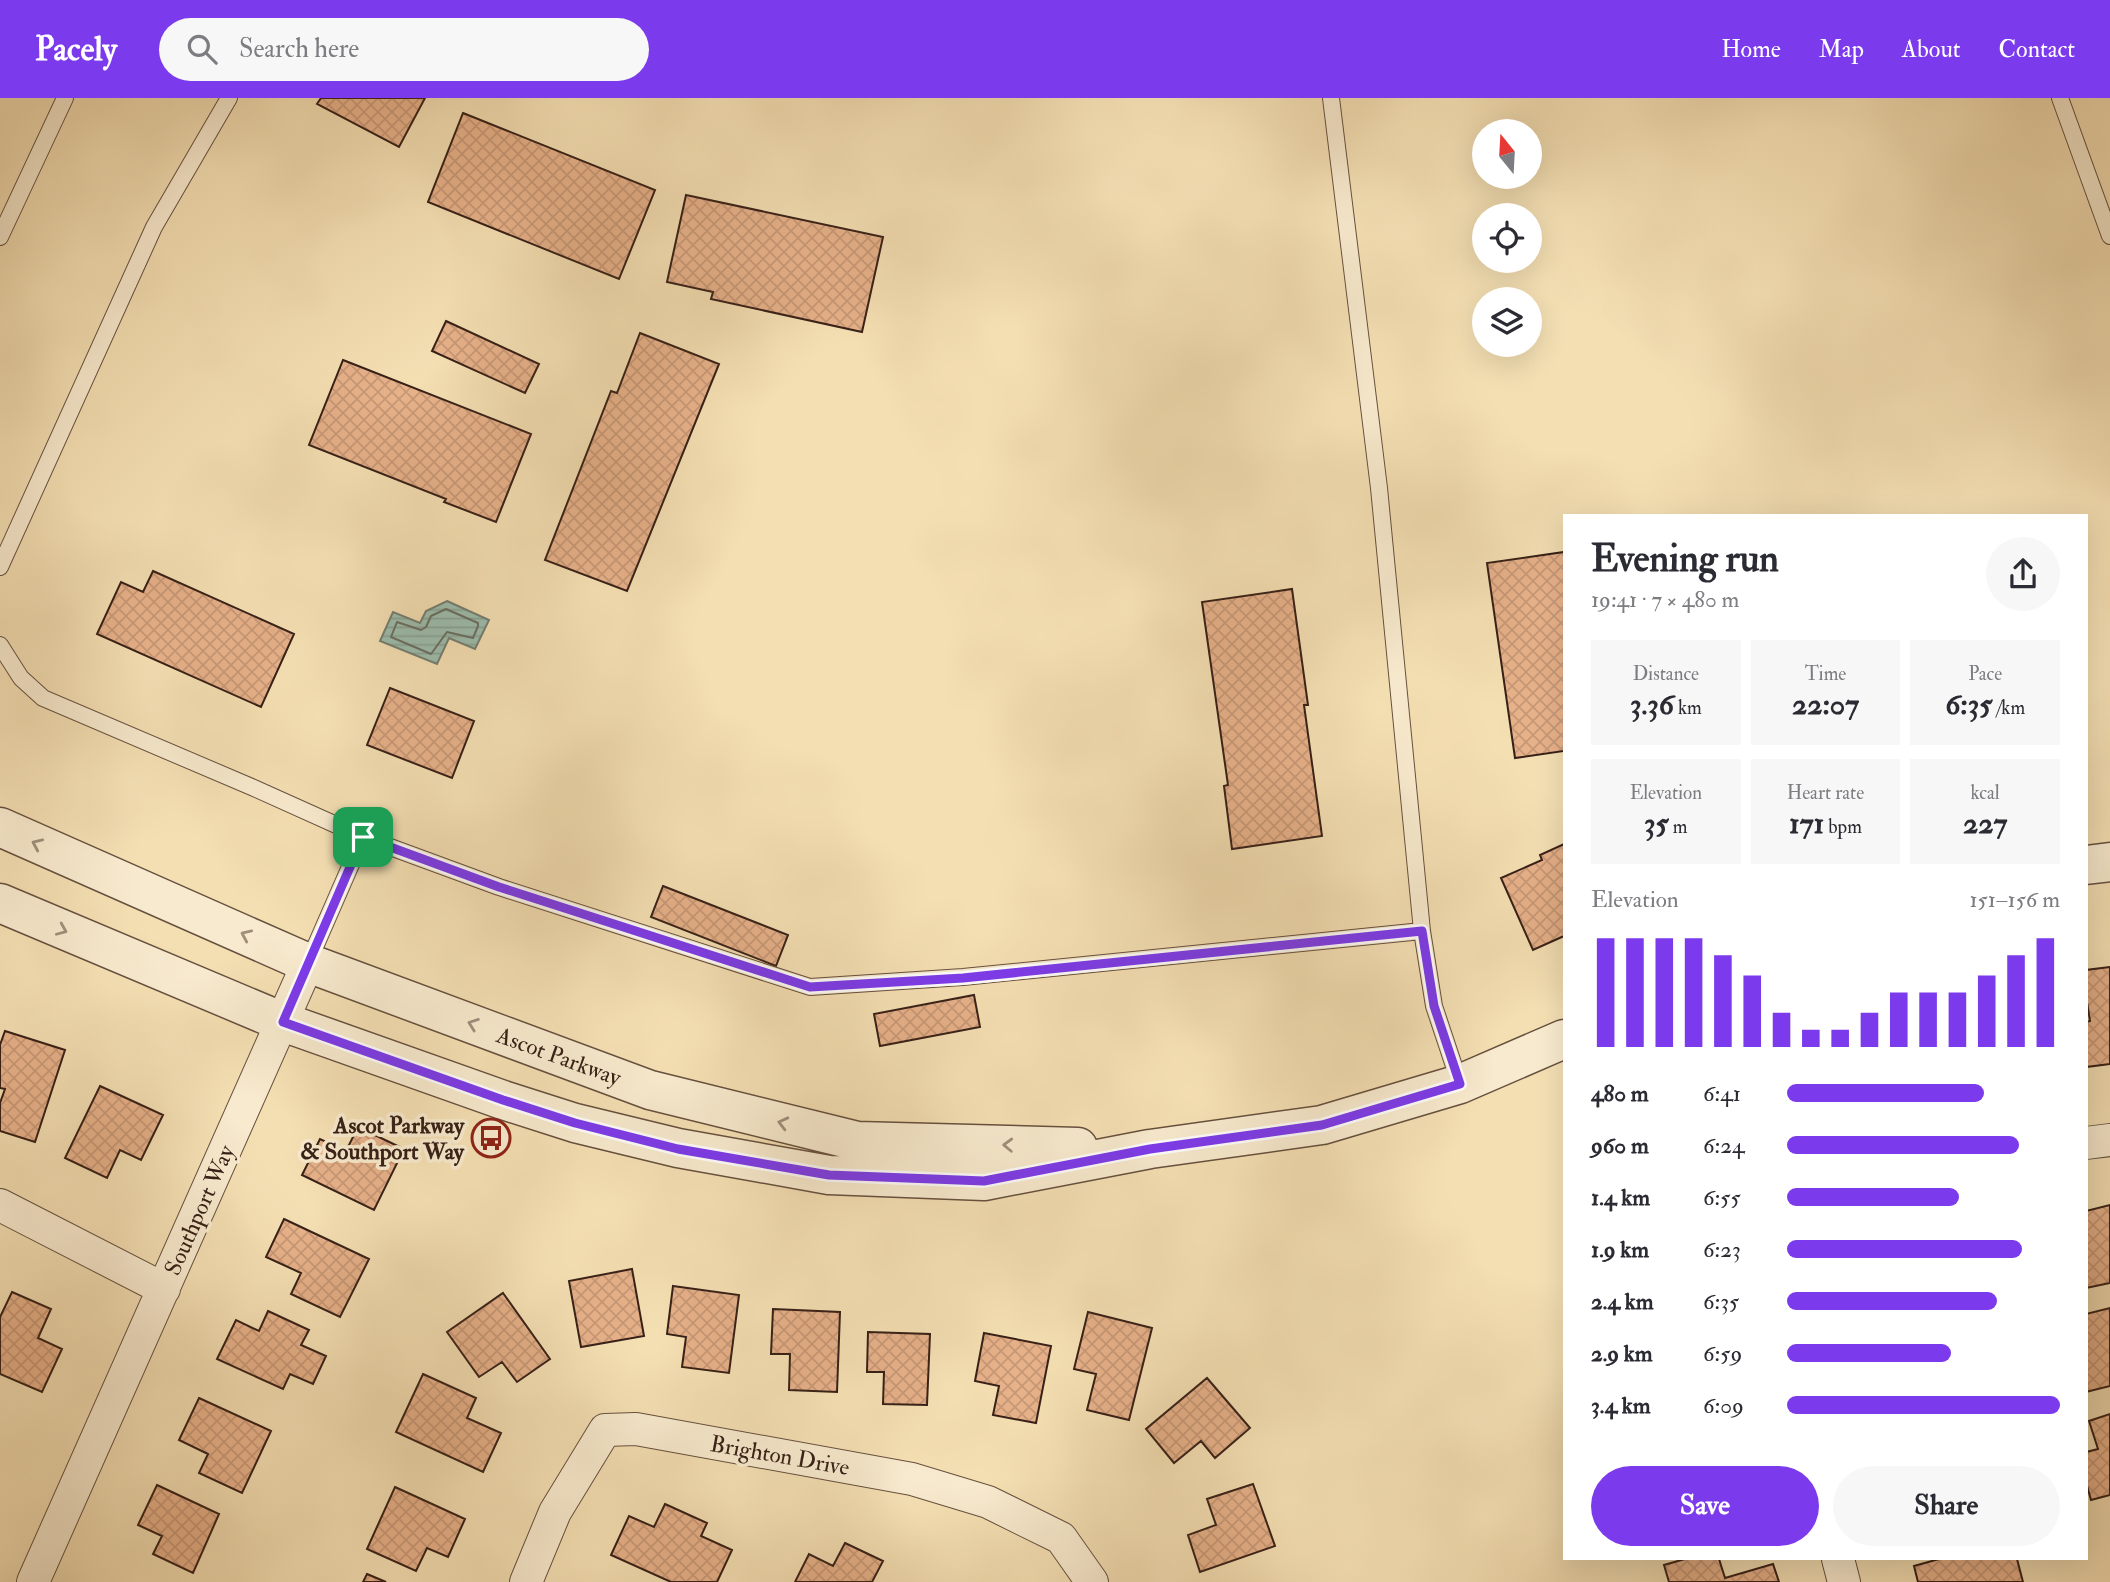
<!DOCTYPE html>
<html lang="en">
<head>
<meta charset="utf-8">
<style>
  body { margin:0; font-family:"IM FELL Double Pica",serif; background:#f7f7f7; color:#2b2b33; height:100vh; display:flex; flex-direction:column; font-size:26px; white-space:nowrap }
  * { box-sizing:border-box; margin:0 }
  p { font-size:23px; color:#7c7c81 }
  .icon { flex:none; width:38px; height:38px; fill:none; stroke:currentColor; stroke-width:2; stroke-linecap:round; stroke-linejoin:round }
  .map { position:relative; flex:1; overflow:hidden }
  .sheet { position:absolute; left:1563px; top:416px; width:525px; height:1046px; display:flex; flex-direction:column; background:#fff; border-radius:0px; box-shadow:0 7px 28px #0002 }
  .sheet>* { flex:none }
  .needle { width:46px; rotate:342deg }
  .fabs { position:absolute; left:1472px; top:21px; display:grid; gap:14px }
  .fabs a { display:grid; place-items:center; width:70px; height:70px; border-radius:50%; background:#fff; box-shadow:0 7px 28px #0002; font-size:35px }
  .pin { position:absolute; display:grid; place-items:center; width:60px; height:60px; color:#fff; margin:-30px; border-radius:14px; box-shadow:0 4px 10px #0006 }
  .round { display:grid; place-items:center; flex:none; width:74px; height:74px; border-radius:37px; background:#f7f7f7 }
  .overview { display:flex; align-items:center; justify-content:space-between; height:119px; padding:0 28px }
  h1 { font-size:38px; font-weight:800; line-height:52px }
  .figures { display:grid; grid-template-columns:repeat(3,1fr); gap:10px; height:119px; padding:7px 28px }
  .figures div { display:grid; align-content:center; border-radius:0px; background:#f7f7f7; text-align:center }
  .figures b { font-size:30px; font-weight:800 }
  .figures small { font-size:19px; font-weight:400 }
  .figures p { font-size:19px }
  .chart { height:196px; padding:14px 28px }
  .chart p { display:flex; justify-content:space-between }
  .chart svg { width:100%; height:126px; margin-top:7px; stroke:#7c3aed; stroke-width:6 }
  .cta { display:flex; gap:14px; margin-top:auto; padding:14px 28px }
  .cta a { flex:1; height:80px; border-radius:42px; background:#7c3aed; color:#fff; font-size:28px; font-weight:800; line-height:80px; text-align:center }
  .cta a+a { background:#f7f7f7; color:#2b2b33 }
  ul { padding:0 28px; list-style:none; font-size:23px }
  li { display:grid; grid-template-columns:112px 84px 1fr; align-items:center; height:52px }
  li i { height:18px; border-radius:9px; background:#7c3aed }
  header { display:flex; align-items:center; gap:42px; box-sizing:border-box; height:98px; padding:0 35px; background:#7c3aed; color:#fff }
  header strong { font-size:33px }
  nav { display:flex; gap:38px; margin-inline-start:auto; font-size:24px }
  .search { width:490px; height:63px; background:#f7f7f7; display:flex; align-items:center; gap:18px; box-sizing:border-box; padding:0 24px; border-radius:38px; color:#7c7c81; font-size:26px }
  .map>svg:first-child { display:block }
  .water { fill:url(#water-rules); stroke:#747e71; stroke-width:2 }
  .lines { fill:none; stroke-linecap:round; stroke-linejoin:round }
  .shore { stroke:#6a6e62; stroke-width:2 }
  .building { fill:url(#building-cross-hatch); stroke:#372017; stroke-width:2 }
  .service-casing { stroke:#66503e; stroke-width:18 }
  .minor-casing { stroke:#66503e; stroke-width:34 }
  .tertiary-casing { stroke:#66503e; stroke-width:41 }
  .service { stroke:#f8eace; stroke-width:16 }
  .minor { stroke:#f8eace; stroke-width:32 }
  .tertiary { stroke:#f8eace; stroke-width:38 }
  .oneway { stroke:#a18f7c }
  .route-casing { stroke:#fff; stroke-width:14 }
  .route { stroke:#7c3aed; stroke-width:9 }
  .labels { text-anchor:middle; stroke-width:7; stroke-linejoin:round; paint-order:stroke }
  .street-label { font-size:23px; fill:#372017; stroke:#f8eace }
  .poi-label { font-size:23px; font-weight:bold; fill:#372017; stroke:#f8eace; text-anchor:end }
</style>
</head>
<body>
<header>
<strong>Pacely</strong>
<div class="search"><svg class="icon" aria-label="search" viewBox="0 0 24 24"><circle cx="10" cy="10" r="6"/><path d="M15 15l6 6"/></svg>Search here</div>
<nav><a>Home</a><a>Map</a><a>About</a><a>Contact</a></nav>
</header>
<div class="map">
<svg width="2110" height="1484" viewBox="0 0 2110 1484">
  <defs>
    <pattern id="water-rules" width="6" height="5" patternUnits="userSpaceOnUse" patternTransform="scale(1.75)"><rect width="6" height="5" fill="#9cbdad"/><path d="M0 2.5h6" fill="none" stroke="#87a294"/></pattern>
    <pattern id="building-cross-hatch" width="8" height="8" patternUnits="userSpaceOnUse" patternTransform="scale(1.75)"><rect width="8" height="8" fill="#e7b189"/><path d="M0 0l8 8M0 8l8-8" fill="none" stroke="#c79876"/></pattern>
  </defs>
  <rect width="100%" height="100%" fill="#f4dfb3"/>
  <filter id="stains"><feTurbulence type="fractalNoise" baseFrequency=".00286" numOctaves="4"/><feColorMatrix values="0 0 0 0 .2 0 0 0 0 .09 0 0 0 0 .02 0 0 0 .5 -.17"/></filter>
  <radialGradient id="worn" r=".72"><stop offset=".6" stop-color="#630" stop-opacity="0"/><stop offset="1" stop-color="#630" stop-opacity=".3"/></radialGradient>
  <path class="water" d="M447,503l42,19 -14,29 -26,-11 -12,26 -57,-23 13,-29 27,11 6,-12z"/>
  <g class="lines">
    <path class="shore" d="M446,511l32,14v3l-5,12 -26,-6 -16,22 -40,-17 6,-15 24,8 5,-3 5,-11z"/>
  </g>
  <path class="building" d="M321,0h104l-26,49 -82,-43z
    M463,15l192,77 -36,89 -191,-77z
    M686,97l197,42 -21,95 -151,-33 2,-7 -46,-10z
    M446,223l93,43 -14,29 -93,-42z
    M640,235l79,31 -92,227 -82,-31 66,-169 6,2z
    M343,262l188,74 -35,88 -52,-20 2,-3 -137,-54z
    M1564,454v199l-49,7 -28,-195z
    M153,473l141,63 -33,73 -164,-73 24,-52 22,10z
    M1292,491l16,116h-4l18,131 -90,13 -8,-63 4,-1 -26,-183z
    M390,590l84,33 -22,57 -85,-33z
    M1564,746v92l-31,14 -32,-72 41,-18 -2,-5z
    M663,788l125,49 -12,31 -125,-49z
    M2110,869v97l-24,3v-45l4,-1 -4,-25v-26z
    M974,897l6,32 -100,19 -6,-32z
    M5,933l60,19 -30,92 -35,-11v-28l5,-14 -5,-1v-43z
    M100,988l63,29 -22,45 -21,-10 -13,28 -42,-20z
    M358,1029l46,22 -30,61 -72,-35 18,-36 26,12z
    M2110,1107v78l-24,5v-77z
    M284,1121l85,40 -29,58 -49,-23 10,-21 -35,-16z
    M632,1171l12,67 -63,11 -12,-66z
    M673,1188l66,9 -10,78 -47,-6 4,-30 -19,-3z
    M12,1194l39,17 -13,29 24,11 -20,43 -42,-18v-57z
    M503,1195l47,66 -33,23 -15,-20 -23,15 -32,-45z
    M2110,1210v78l-24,6v-78z
    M773,1211l67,3 -3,80 -48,-2 1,-36h-19z
    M268,1213l41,19 -8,15 25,11 -13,28 -23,-10 -7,15 -66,-30 19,-39 23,11z
    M1088,1214l64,16 -23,92 -42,-10 9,-36 -22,-5z
    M868,1234l62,2 -3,71 -44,-1 1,-32h-17z
    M984,1235l67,13 -15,77 -43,-8 6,-29 -24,-5z
    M423,1276l53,24 -9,20 34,15 -18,39 -87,-40z
    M1207,1280l43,50 -35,30 -14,-17 -27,22 -28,-34z
    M199,1300l72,33 -29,62 -43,-20 9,-19 -29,-14z
    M2110,1316v81l-19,5 -5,-18v-30l12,-3 -9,-28z
    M1253,1386l22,62 -75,26 -12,-37 28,-10 -9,-26z
    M157,1387l62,29 -26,59 -40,-19 9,-18 -24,-11z
    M395,1389l70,32 -17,38 -21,-9 -11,23 -49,-22z
    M665,1406l42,19 -6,13 31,14 -15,32h-46l-60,-27 18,-39 25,11z
    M845,1445l38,18 -11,21h-77l14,-28 24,12z
    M1685,1461h34l6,19 48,-14 6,18h-110l-5,-17z
    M1939,1461h78l6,23h-105l-4,-16z
    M367,1476l19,8h-23z"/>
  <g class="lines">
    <defs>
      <path id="service" d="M1331,0l48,390 43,443 12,75 26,78
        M2060,0l50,138
        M0,139l65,-139
        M0,469l154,-340 75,-129
        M0,547l21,33 22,20 211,90 109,49 136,50 311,100 153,-10 459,-46
        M308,865l55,-126"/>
      <path id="minor" d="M2086,1045l24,-3
        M0,1107l164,84
        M1838,1461l6,23
        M33,1484l275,-619
        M526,1484l29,-70 50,-82 31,-1 276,50 76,23 73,36 31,44"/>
      <path id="tertiary" d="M0,729l308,136 342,127 207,51 221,6
        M2086,767l24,-3
        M0,805l283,119 220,78 72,23 103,25 151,27 155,6 166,-32 172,-24 138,-41 104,-45"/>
    </defs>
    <use href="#service" class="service-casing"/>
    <use href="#minor" class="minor-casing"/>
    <use href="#tertiary" class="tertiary-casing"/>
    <use href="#service" class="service"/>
    <use href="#minor" class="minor"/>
    <use href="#tertiary" class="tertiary"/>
  </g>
  <defs><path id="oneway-chevron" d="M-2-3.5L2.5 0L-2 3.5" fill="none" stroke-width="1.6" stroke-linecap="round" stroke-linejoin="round" transform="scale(1.75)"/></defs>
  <g class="oneway">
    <use href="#oneway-chevron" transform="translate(37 746) rotate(-156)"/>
    <use href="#oneway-chevron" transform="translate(62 832) rotate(23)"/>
    <use href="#oneway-chevron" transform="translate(246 837) rotate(-156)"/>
    <use href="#oneway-chevron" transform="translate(473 926) rotate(-160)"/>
    <use href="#oneway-chevron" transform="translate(783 1025) rotate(-166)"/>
    <use href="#oneway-chevron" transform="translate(1008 1047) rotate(-178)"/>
  </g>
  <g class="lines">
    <defs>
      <path id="route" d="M363,739l136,50 311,100 153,-9 459,-47 12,75 26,78 -138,41 -172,24 -166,32 -155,-6 -151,-26 -103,-26 -72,-23 -220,-78z"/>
    </defs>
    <use href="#route" class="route-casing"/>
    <use href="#route" class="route"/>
  </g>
  <defs>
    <symbol id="bus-ring" viewBox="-11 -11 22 22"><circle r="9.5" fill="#f8eace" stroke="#8f2418" stroke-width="1.5"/><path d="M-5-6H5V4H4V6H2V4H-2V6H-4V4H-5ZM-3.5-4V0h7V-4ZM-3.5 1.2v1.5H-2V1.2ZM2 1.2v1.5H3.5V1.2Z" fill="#8f2418"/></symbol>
  </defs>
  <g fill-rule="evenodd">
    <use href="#bus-ring" x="469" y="1018" width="44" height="44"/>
  </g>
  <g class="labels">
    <g class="street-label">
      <text transform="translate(559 958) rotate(20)" y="8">Ascot Parkway</text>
      <text transform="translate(199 1112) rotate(-66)" y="8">Southport Way</text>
      <text transform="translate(780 1357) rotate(10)" y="8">Brighton Drive</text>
    </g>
    <g class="poi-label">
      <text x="464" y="1035">Ascot Parkway<tspan x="464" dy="26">&amp; Southport Way</tspan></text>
    </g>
  </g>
  <rect width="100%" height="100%" filter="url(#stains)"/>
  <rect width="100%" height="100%" fill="url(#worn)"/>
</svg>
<div class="fabs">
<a><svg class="needle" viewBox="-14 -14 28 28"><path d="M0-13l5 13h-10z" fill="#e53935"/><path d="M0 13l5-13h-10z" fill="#7c7c81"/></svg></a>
<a><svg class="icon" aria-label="locate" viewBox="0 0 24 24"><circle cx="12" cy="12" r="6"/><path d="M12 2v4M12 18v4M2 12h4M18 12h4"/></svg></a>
<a><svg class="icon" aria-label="layers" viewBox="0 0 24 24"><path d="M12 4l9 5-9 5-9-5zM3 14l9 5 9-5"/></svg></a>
</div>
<div class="pin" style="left:363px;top:739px;background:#1e9e55"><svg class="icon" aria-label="arrive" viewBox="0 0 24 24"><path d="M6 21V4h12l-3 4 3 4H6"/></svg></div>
<section class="sheet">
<div class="overview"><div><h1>Evening run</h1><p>19:41 · 7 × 480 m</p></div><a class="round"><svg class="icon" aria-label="share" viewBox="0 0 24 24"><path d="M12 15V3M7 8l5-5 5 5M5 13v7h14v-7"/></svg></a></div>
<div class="figures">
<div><p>Distance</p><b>3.36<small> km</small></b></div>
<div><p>Time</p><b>22:07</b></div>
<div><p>Pace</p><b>6:35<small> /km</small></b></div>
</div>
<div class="figures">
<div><p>Elevation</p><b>35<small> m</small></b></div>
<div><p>Heart rate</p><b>171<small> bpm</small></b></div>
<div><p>kcal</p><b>227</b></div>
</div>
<div class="chart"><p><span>Elevation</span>151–156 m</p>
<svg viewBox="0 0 160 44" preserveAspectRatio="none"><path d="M5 44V6M15 44V6M25 44V6M35 44V6M45 44V12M55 44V19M65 44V32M75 44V38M85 44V38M95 44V32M105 44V25M115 44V25M125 44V25M135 44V19M145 44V12M155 44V6"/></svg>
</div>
<ul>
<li><b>480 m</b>6:41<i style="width:72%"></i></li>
<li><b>960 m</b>6:24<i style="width:85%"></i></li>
<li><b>1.4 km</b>6:55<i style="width:63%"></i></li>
<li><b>1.9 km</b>6:23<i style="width:86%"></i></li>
<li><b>2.4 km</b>6:35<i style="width:77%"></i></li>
<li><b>2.9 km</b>6:59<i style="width:60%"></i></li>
<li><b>3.4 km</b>6:09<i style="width:100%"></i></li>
</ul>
<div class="cta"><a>Save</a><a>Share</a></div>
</section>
</div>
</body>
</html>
